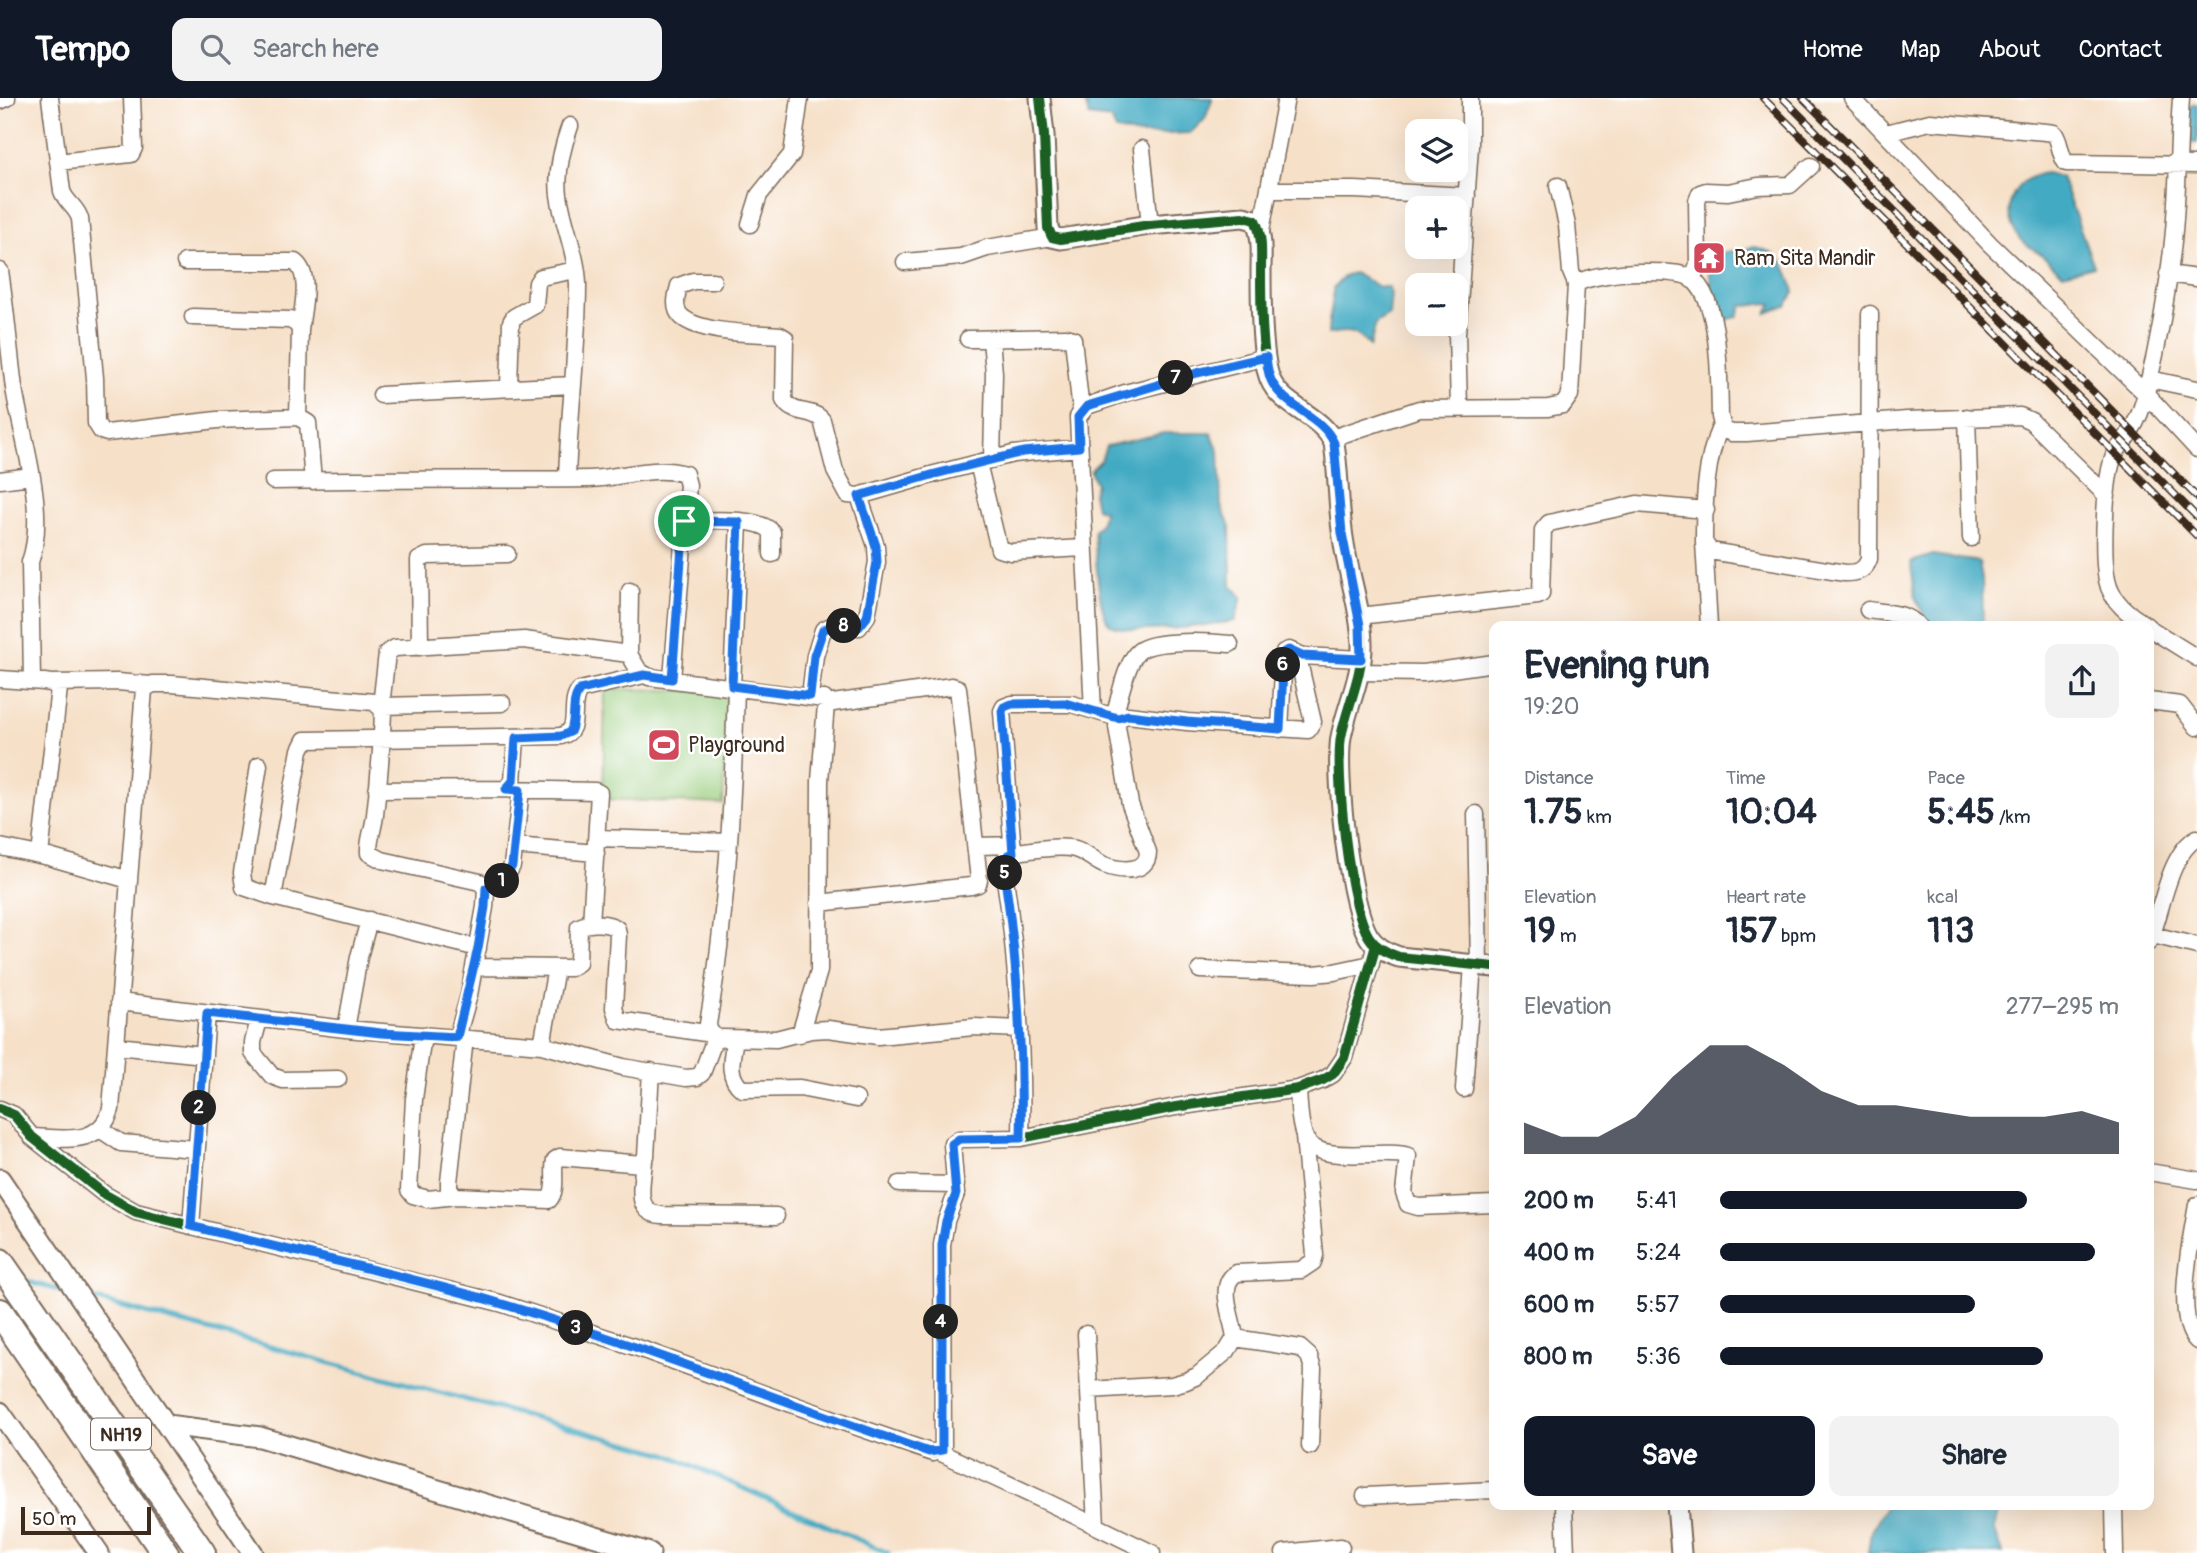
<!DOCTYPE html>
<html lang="en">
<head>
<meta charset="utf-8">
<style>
  body { margin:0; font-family:Pangolin,sans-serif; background:#f2f2f3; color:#1f2937; height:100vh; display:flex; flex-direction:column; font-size:26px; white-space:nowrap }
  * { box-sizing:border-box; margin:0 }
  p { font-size:23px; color:#747a83 }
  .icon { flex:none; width:38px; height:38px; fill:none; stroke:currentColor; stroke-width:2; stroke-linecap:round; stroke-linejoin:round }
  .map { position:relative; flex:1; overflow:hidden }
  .drawer { position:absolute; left:1489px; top:523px; width:665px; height:889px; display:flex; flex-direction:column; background:#fff; border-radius:14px; box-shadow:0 7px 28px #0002 }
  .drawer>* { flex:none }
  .fabs { position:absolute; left:1405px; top:21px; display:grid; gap:14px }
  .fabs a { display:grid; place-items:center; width:63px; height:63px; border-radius:14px; background:#fff; box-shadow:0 7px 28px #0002; font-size:35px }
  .scale { position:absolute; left:21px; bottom:18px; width:130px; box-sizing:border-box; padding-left:7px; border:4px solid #3b2a1e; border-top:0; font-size:19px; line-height:24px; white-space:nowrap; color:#3b2a1e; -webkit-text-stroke:5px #fff; paint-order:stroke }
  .pin { position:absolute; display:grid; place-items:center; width:60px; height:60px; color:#fff; margin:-30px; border:4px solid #fff; border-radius:50%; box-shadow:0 2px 7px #0007 }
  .km { position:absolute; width:35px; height:35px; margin:-18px; border-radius:50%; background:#222; color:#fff; font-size:19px; line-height:35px; text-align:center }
  .round { display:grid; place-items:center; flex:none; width:74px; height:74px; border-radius:14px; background:#f2f2f3 }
  .summary { display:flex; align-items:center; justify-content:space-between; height:119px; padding:0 35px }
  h1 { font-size:38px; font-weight:700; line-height:52px }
  .metrics { display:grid; grid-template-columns:repeat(3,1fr); gap:10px; height:119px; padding:7px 35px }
  .metrics div { display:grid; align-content:center }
  .metrics b { font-size:35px; font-weight:700 }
  .metrics small { font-size:19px; font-weight:400 }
  .metrics p { font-size:19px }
  .chart { height:196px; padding:14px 35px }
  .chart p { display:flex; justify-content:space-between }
  .chart svg { width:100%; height:126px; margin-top:7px; fill:#111827; opacity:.7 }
  .primary-button { display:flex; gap:14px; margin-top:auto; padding:14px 35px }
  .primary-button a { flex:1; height:80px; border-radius:14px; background:#111827; color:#fff; font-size:28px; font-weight:700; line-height:80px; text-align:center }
  .primary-button a+a { background:#f2f2f3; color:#1f2937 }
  ul { padding:0 35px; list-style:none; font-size:23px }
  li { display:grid; grid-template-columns:112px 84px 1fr; align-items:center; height:52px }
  li i { height:18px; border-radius:9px; background:#111827 }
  header { display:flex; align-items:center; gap:42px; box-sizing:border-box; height:98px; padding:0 35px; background:#111827; color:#fff }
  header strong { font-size:33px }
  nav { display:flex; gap:38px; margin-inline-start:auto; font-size:24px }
  .search { width:490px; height:63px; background:#f2f2f3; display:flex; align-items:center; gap:18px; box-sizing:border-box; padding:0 24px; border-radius:14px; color:#747a83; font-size:26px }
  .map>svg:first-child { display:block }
  .green { fill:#98cc7c; stroke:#6a7b4d; stroke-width:2 }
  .water { fill:#43aac3; stroke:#3f6a70; stroke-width:2 }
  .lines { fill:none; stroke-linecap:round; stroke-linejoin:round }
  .stream { stroke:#43aac3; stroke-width:5 }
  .minor-casing { stroke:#7c6a5a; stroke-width:19 }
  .tertiary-casing { stroke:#7c6a5a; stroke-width:23 }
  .trunk-casing { stroke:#7c6a5a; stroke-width:30 }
  .minor { stroke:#fff; stroke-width:16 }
  .tertiary { stroke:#fff; stroke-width:19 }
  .trunk { stroke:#fff; stroke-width:26 }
  .rail-casing { stroke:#3b2a1e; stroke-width:8 }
  .rail { stroke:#fff; stroke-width:5; stroke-dasharray:16; stroke-linecap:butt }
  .cycleway-casing { stroke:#fff; stroke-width:15 }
  .cycleway { stroke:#1b5e20; stroke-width:10 }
  .route-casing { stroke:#fff; stroke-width:14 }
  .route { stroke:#1a73e8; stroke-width:9 }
  .labels { text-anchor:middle; stroke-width:5; stroke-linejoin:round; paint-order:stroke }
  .shield { fill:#fff; stroke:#766a62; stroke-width:2 }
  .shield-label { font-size:19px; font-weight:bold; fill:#3b2a1e }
  .poi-label { font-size:21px; fill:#3b2a1e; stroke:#fff; text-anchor:start }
</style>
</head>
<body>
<header>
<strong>Tempo</strong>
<div class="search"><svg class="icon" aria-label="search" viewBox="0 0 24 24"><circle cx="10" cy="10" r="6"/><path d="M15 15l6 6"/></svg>Search here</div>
<nav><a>Home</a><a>Map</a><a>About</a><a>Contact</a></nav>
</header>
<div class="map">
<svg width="2197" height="1455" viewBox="0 0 2197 1455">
  <rect width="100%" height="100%" fill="#fff"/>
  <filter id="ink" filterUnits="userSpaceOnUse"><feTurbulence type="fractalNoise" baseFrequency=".0143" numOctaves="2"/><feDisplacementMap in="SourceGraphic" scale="14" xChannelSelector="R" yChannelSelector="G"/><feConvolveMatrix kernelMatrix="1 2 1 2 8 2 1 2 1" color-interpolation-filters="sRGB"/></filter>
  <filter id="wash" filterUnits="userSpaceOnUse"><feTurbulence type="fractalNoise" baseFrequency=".00686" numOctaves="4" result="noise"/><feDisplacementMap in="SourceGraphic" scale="28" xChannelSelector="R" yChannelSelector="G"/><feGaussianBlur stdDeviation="1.57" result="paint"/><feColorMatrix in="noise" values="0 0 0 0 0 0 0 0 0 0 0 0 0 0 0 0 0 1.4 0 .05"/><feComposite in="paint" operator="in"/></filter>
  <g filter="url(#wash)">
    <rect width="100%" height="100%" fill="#f6e0c8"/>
    <path class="green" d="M605,591l122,2 -4,113 -120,-5z"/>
    <path class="water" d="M1084,0h128v2l-7,19 -15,14 -51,2 -23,-5 -5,-11 -22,-3z
      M2194,6h3v39l-10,-2 -2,-32z
      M2046,75l15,4 33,89 -31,8c-8,-8 -16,-15 -25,-22 -6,-4 -14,-8 -18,-13 -22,-27 -8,-62 26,-66z
      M1755,149c28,7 32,18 39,45l-7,13 -20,8 5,-9c-11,-3 -19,4 -30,1l-4,12 -18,4 -8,-22 -4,-44z
      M1354,175l25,14h9l3,7 -2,21 -13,8 -6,23c-15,-16 -22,-16 -42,-12 0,-17 6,-31 5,-46l13,-13z
      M1164,335h47l8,18 2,55 9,20 1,59 11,12 -7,24c-22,3 -116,18 -127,1 -11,-16 -12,-70 -14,-91l6,-7 4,-13 -8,-3 -3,-15 3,-9 -6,-13 11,-11 5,-14z
      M1933,457l46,7 3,17 1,44 -61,2 1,-12 -8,-16 -4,-35z
      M1887,1407h113l-6,23 9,25h-135l3,-22z"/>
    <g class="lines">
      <path class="stream" d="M25,1183l45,12
        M86,1199l581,157 221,99"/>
    </g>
  </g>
  <g filter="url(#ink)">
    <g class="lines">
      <defs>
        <path id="minor" d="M50,0l12,93c4,12 15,16 18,28l15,159 1,45 5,8 6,2 110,-13 81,-3 10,6 5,58
          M1852,0l138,146 156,150 51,55
          M0,3l7,-3
          M1886,35l44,-11 116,10 8,1c7,9 5,21 12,30l131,2
          M1142,51l8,76
          M58,64l73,-8 3,-6 -2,-50
          M1558,88l9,39 4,47 5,12
          M1269,92h86l112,6
          M750,126l9,-29 33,-41 8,-56
          M1261,133l25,-133
          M185,164h110c17,13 7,48 5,68
          M905,164l56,-5 26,-9 65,-11
          M0,173c6,39 9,78 14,117 8,51 34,124 16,174l2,119
          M2168,176l29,4
          M1692,182l6,-16 -1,-63 3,-8 6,-2 22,1 30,-6 32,-1 21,-19
          M713,183h-20l-14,5c-3,11 -6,23 3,31 20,17 73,16 98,18l5,3 -1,62c9,16 28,8 38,20l13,51 13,24 11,1 76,-22 78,-20 66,-6
          M193,219l97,3 7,4 3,6 -2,87
          M968,241l98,-2 7,2 8,72
          M991,241l3,34 -2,87
          M2149,281l48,10
          M509,289l2,-65 3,-5 21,-12 2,-22 4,-6 35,-7
          M381,297l191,-10
          M1459,309l-2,-73 13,-188v-48
          M1967,319l4,121
          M1721,327c-16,35 -17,79 -17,117l6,9 135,22c12,0 20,-2 24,-14l1,-245
          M1332,340l87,-29 129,-1 15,-3 7,-10 6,-111c11,-8 48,-12 63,-12 13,0 35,-1 48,4 35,16 32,108 33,141l4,13 8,3h15l160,-13 113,-4 11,5 76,75
          M978,365l21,86 12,3 73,-4
          M567,380c2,-64 11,-129 11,-194 -1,-30 -15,-59 -19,-89 -3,-24 3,-47 11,-69
          M0,382l31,-4
          M273,383c106,-2 211,-1 317,-2 32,-1 62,-14 95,-5l3,11 -16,194
          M684,423c21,0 74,-5 88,11v22
          M1704,444l5,84
          M1868,512c17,3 39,2 50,16
          M1359,518l179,-20 3,-2 2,-64 6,-7 88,-19 69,6
          M2147,528c-17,-11 -36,-24 -40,-46 -5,-25 -3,-105 8,-126 4,-8 11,-14 15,-22 8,-12 13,-26 16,-39 12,-47 22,-103 27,-152 5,-47 5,-95 8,-143
          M2149,530l48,30
          M420,549l-1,-87 8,-4 80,-2
          M629,556l1,-63
          M1358,574l66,1 70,-10
          M0,581l44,3 7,1 8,5 -19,167
          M51,585l67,-1 32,3
          M732,588l7,-164
          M810,598l5,-40 8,-26 10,-5 26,2 8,-11 10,-54 -1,-16 -17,-50
          M2149,603l31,4 17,22
          M502,605l-121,3 6,-53 8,-5 129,-8 105,14 10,17 10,6 175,22 2,5 -6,77 -1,190 -19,63
          M1093,612l-15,-293 9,-11 38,-13 141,-36
          M1114,619c5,-16 12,-56 25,-66 15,-12 71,-9 91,-7
          M1280,631l4,-77 5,-2 13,6
          M259,667l-17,108 2,14 29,10 205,51
          M506,691l89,2 4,2 -8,131
          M377,692l129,-1 7,-8 3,-43
          M1476,716l3,151
          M597,740l132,4
          M515,748l81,7
          M977,748l36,-1
          M0,749l49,10 80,23
          M1013,755l-11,-142 2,-4 8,-3h60l46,14
          M486,790l18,-8 8,-14 9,-76
          M273,799l27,-147 5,-10 256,-4c22,-6 6,-32 19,-46l64,-15
          M819,805l152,-17 7,-2 1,-4 -21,-192 -6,-2 -126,18
          M2153,837l44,11
          M2149,844c13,-29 19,-88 48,-104
          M474,869l96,1 8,-5 1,-36c9,-5 30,-5 38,2l1,6 -4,73 4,12 94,14
          M1200,872l114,4 20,-2 37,-8
          M119,904l227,27 196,16 81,22 63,11 11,-1 5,-4 12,-32 8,-3 54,1 35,-9 17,-1 50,7 96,-9 46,2
          M259,922l-6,22v11l19,23 11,4 55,-1
          M346,931l13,-72 10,-37
          M423,937l-9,64 -5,91 4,5 15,4 28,-3
          M465,940l-16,144v8l7,6 93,4c9,-10 3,-27 6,-40l5,-3 82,7 4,-8 5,-85
          M717,941l-8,-9 -1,-6c19,-112 25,-224 28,-337
          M735,941c-3,18 -9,37 7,50l58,-1 56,11
          M542,947l14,-77
          M117,948l87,9
          M1298,991c1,16 1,34 7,49 13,28 77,10 103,18l-4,37 4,11 10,3 76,-3
          M1464,991l9,-124
          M0,1011l14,6 18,22 72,57 32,18 364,91 141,46 167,61 125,43 9,-3 1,-4 -1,-201 4,-24 10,-27 -4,-50 7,-5 62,-1 155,-31 122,-18 25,-9 10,-6 11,-16 32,-113
          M100,1031l21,14 75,6
          M32,1039c31,1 68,10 79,-28l33,-420 9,-5h19l202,18 9,8c-1,35 -4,70 -8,105 -1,13 -7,25 -6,38l13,7 98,22 6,6 -1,19 -16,88 -12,42
          M1021,1040c2,-92 -4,-183 -18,-273l5,-10c14,-5 53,-10 67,-6 11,3 19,12 29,16 16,6 44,9 44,-13l-18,-48 -13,-77 1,-9 10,-3 59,7 121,8 5,-8 -14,-60 3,-6 59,3
          M644,1062c-1,22 -12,53 18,55l114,1
          M2149,1074l48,8
          M899,1086l57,1
          M2197,1107c-5,31 -24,113 0,136
          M191,1128l16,-213
          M1086,1236l10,191
          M1235,1240l65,10 9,8 4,13 -3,77
          M1089,1292l83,-5 14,-4 11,-5 30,-25 8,-13c-2,-20 -19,-54 2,-65l64,-3 12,-8 2,-7 -11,-119
          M939,1354l110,51 103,50
          M1365,1398l129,-6
          M1564,1407l2,48
          M2114,1407l1,48
          M1284,1455l57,-6"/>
        <path id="tertiary" d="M1040,0l4,37 4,93 4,9 9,2 89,-14 93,-8 12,3c8,16 6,34 6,52 0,27 0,84 9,107 11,28 52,36 64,64 5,33 4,67 10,101 5,33 17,65 18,99 1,32 -15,63 -21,94 -6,36 8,169 28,200 7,11 18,16 30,20l95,10
          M0,1081l253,374
          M0,1314l99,141
          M167,1327l93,12 390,116
          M1677,1407l4,48"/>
        <path id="trunk" d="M0,1164l202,291
          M0,1214l165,241"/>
      </defs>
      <use href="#minor" class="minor-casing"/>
      <use href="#tertiary" class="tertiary-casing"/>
      <use href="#trunk" class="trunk-casing"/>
      <use href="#minor" class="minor"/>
      <use href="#tertiary" class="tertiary"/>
      <use href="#trunk" class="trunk"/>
      <defs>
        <path id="rail" d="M1763,0l434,438
          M1783,0l414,419
          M1803,0l394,399"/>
      </defs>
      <use href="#rail" class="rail-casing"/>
      <use href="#rail" class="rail"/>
      <defs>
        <path id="cycleway" d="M1040,0l4,37 4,93 4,9 9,2 89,-14 93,-8 12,3c8,16 6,34 6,52 0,27 0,84 9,107 11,28 52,36 64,64 5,33 4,67 10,101 5,33 17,65 18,99 1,32 -15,63 -21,94 -6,36 8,169 28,200 7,11 18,16 30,20l95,10
          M0,1011l14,6 18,22 72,57 32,18 364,91 141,46 167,61 125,43 9,-3 1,-4 -1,-201 4,-24 10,-27 -4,-50 7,-5 62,-1 155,-31 122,-18 25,-9 10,-6 11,-16 32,-113"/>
      </defs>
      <use href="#cycleway" class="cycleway-casing"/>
      <use href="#cycleway" class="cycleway"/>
    </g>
  </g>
  <g class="lines" filter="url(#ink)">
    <defs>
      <path id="route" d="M1266,259c1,9 2,19 7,27 14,24 50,33 61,59l8,90 18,92 1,34 -59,-3 -13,-6 -5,2 -4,77 -93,-7 -59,-7 -10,3 -53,-15 -53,1 -8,3 -2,4 11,142 -5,2 -5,10c14,90 20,181 18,273l-62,1 -7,5 4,50 -10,27 -4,24v205l-13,2c-144,-49 -285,-106 -430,-149 -101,-30 -206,-51 -308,-77l16,-213 174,20 76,4 21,-89 7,-41 1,-19 17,-8 9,-14 8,-76 -14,-1 7,-8 3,-43 45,-2 9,-4c7,-13 0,-31 10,-42l64,-15 28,4 12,-158 55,1 -7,164 78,10 4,-40 9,-26 10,-5 26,2 8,-10 10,-55 -1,-16 -17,-50 76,-22 88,-22 56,-5 -1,-30 9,-11 110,-33z"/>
    </defs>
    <use href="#route" class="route-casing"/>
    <use href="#route" class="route"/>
  </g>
  <defs>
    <symbol id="temple-square" viewBox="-11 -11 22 22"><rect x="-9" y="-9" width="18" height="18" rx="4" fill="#d1495b" stroke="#fff"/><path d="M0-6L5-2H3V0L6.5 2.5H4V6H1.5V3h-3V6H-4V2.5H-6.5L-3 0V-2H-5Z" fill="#fff"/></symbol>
    <symbol id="stadium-square" viewBox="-11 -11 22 22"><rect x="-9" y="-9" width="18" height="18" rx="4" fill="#d1495b" stroke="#fff"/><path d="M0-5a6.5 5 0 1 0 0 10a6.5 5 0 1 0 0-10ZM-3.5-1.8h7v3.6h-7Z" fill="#fff"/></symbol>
  </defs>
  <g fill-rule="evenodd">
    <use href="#temple-square" x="1690" y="141" width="38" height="38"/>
    <use href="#stadium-square" x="645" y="628" width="38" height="38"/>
  </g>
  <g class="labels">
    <rect class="shield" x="91" y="1320.5" width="60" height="31" rx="5"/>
    <g class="shield-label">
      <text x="121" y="1343">NH19</text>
    </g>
    <g class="poi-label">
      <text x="1734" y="167">Ram Sita Mandir</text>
      <text x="688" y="654">Playground</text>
    </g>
  </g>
</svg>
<div class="fabs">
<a><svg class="icon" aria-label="layers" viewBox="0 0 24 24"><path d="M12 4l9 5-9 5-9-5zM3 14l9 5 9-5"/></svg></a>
<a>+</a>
<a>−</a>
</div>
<div class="scale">50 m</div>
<div class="pin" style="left:684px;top:423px;background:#1e9e55"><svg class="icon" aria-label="arrive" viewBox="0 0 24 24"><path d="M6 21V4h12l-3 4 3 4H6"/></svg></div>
<b class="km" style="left:502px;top:783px">1</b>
<b class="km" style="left:199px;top:1010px">2</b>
<b class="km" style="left:576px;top:1230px">3</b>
<b class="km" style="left:941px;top:1224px">4</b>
<b class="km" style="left:1005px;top:775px">5</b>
<b class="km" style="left:1283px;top:567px">6</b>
<b class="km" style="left:1176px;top:280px">7</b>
<b class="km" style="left:844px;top:528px">8</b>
<section class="drawer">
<div class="summary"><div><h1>Evening run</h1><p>19:20</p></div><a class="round"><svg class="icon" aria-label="share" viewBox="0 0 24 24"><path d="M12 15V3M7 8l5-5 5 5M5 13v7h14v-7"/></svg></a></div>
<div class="metrics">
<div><p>Distance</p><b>1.75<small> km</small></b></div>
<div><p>Time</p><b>10:04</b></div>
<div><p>Pace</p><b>5:45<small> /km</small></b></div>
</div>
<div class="metrics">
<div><p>Elevation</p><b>19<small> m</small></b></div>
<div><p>Heart rate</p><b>157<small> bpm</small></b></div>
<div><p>kcal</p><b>113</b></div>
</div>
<div class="chart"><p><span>Elevation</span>277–295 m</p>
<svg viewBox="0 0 160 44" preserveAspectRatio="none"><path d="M0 44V33L10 38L20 38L30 31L40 17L50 6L60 6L70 13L80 22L90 27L100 27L110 29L120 31L130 31L140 31L150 29L160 33V44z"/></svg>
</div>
<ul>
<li><b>200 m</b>5:41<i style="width:77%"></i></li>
<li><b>400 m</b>5:24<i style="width:94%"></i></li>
<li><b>600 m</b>5:57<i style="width:64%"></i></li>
<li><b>800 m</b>5:36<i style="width:81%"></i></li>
</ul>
<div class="primary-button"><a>Save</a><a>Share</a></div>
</section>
</div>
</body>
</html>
